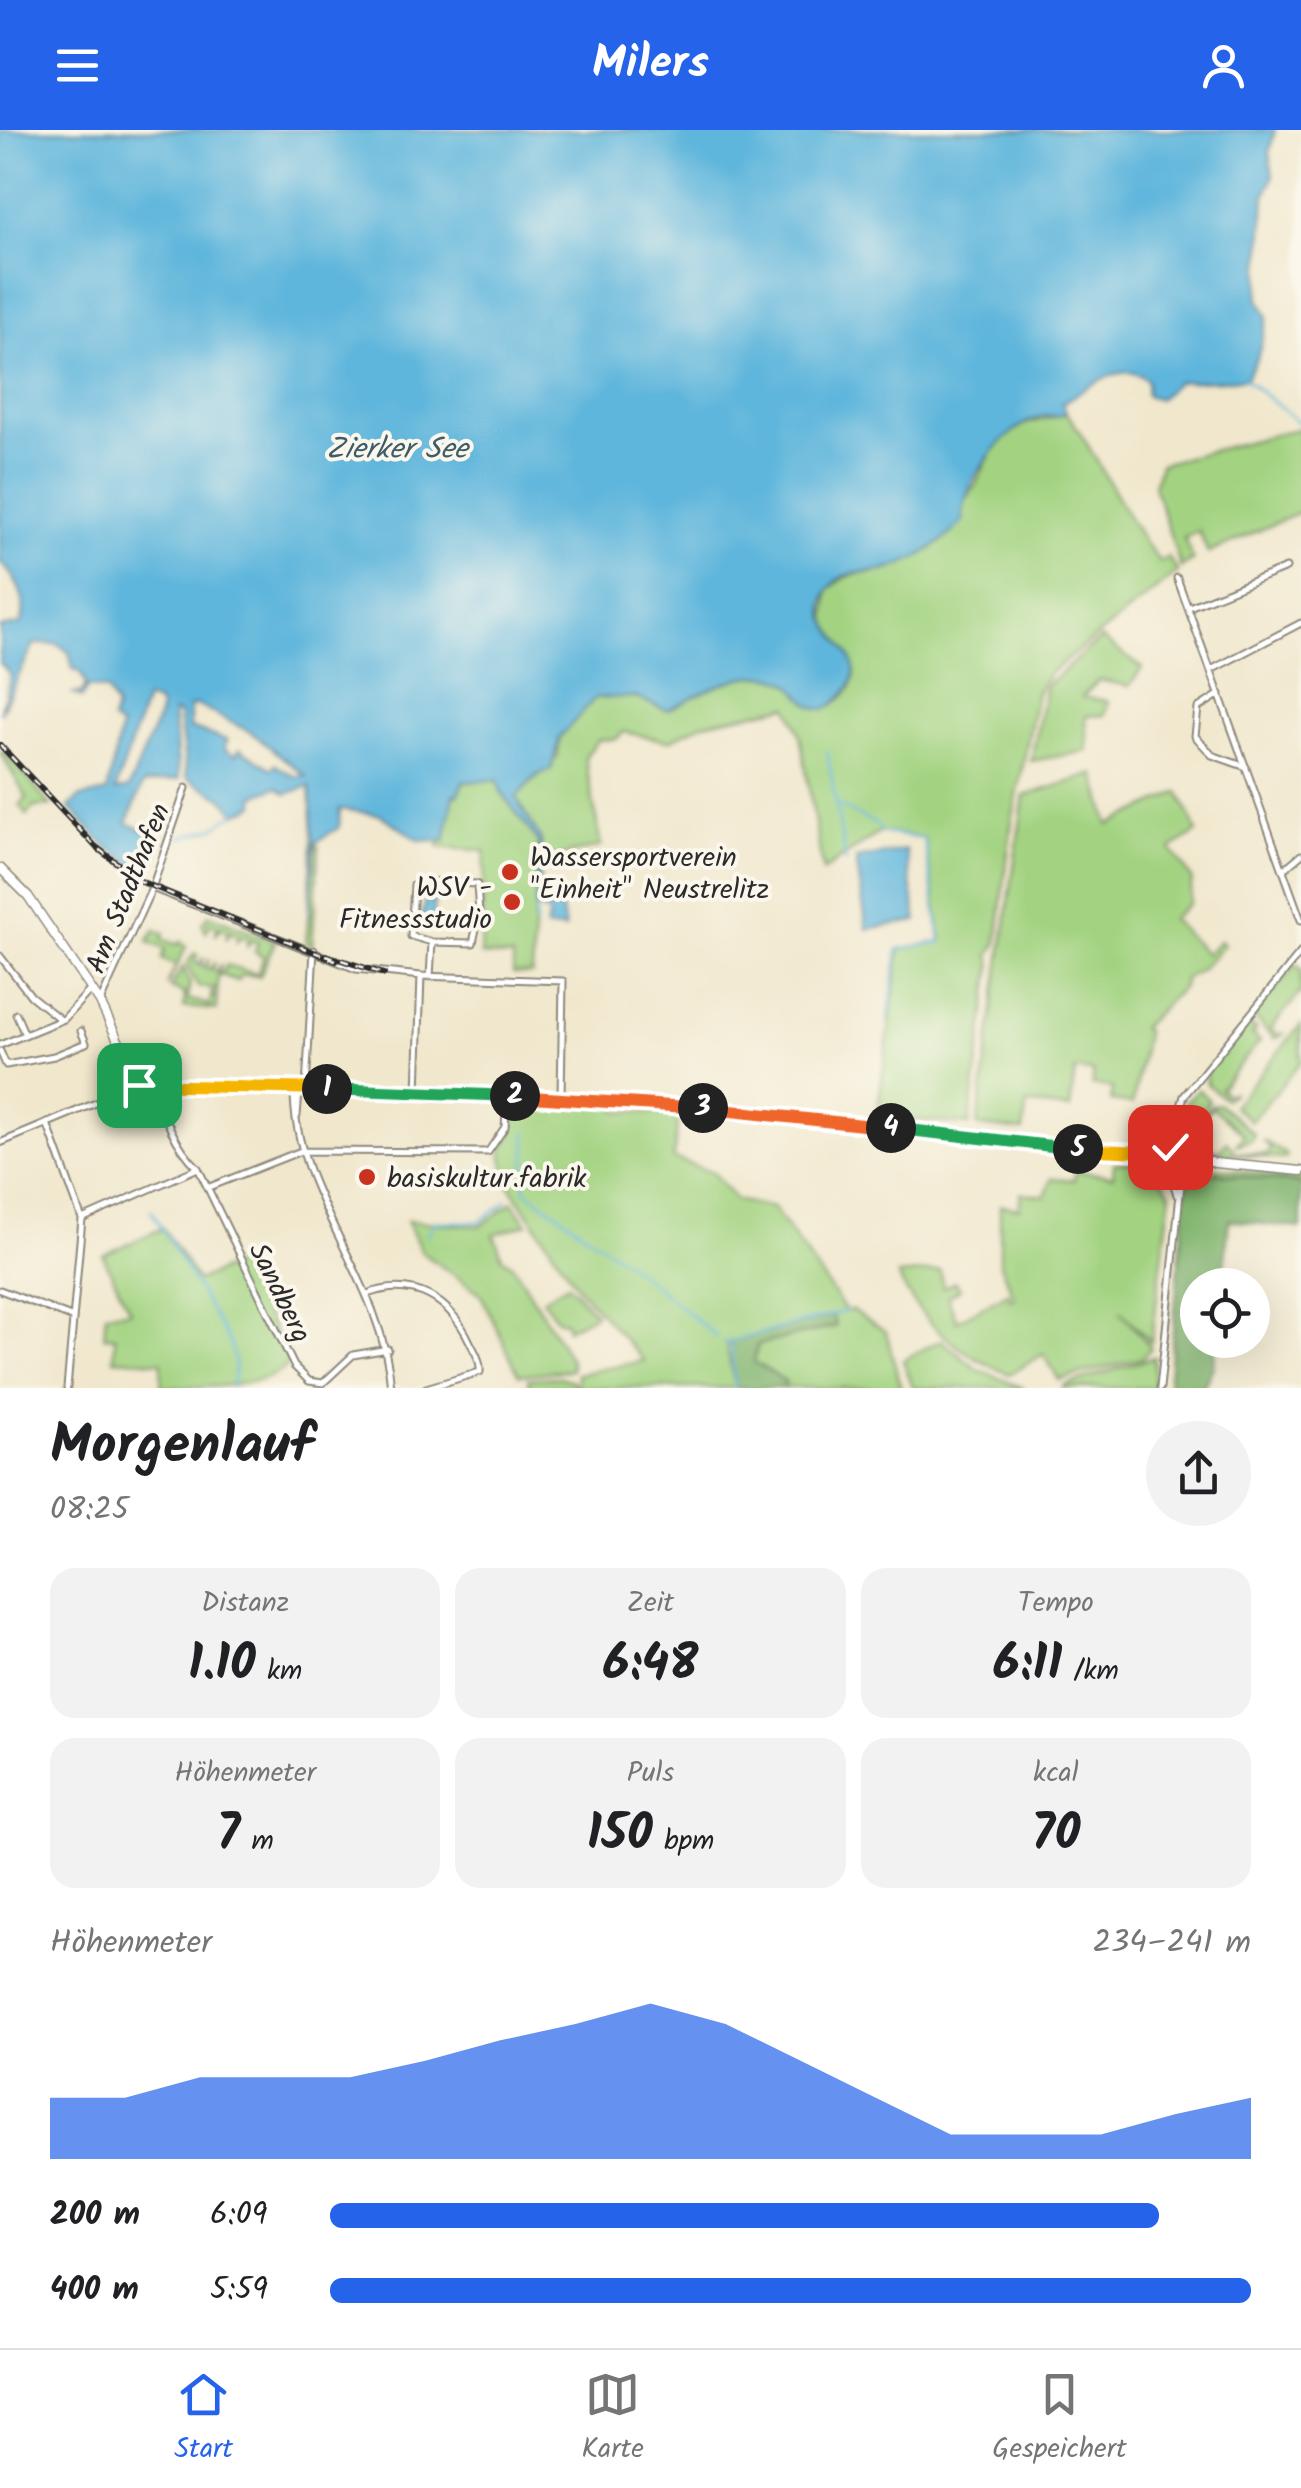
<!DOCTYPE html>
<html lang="de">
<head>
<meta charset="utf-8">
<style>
  body { margin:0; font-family:Kalam,sans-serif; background:#f2f2f2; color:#202124; height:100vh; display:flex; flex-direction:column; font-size:38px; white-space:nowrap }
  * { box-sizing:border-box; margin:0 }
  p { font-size:32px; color:#757577 }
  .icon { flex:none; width:55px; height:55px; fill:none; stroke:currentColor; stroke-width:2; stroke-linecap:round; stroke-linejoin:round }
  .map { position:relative; height:1258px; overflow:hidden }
  .details { display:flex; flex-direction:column; background:#fff; flex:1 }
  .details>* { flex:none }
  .fabs { position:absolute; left:1180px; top:1138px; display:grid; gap:20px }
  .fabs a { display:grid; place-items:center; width:90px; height:90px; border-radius:50%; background:#fff; box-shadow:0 10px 40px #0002; font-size:50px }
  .pin { position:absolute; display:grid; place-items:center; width:85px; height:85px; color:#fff; margin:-42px; border-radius:20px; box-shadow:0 5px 15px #0006 }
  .km { position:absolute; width:50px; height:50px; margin:-25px; border-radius:50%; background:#222; color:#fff; font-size:28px; line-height:50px; text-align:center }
  .round { display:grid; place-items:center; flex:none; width:105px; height:105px; border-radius:52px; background:#f2f2f2 }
  .overview { display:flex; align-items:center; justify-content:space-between; height:170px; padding:0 50px }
  h1 { font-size:55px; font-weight:800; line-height:75px }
  .metrics { display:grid; grid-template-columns:repeat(3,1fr); gap:15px; height:170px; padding:10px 50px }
  .metrics div { display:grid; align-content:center; border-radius:25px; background:#f2f2f2; text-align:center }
  .metrics b { font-size:50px; font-weight:800 }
  .metrics small { font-size:28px; font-weight:400 }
  .metrics p { font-size:28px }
  .chart { height:280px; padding:20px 50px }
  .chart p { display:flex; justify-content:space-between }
  .chart svg { width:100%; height:180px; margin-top:10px; fill:#2563eb; opacity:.7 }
  ul { padding:0 50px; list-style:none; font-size:32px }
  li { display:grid; grid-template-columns:160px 120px 1fr; align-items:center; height:75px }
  li i { height:25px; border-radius:12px; background:#2563eb }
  header { display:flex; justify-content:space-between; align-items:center; height:130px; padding:0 50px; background:#2563eb; color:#fff; font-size:45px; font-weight:800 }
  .tabs { display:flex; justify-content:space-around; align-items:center; height:140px; border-top:2px solid #e0e0e0; background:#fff; font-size:28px; color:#757577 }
  .tabs a { display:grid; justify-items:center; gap:5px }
  .tabs .active { color:#2563eb }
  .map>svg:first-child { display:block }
  .green { fill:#a3d381; stroke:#677f56; stroke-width:2.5 }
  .forest { fill:#82b56f; stroke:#56704d; stroke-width:2.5 }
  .water { fill:#5fb6dc; stroke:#457084; stroke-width:2.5; fill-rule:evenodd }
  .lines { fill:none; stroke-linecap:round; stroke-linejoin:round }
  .stream { stroke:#5fb6dc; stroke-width:2.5 }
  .minor-casing { stroke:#8e897c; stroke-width:9 }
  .secondary-casing { stroke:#8e897c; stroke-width:11 }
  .minor { stroke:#fff; stroke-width:5 }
  .secondary { stroke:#fff; stroke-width:8 }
  .rail-casing { stroke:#2b2b2b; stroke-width:6 }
  .rail { stroke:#fbf7ec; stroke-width:2.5; stroke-dasharray:8; stroke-linecap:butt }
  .split-1-casing { stroke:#fff; stroke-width:20 }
  .split-2-casing { stroke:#fff; stroke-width:20 }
  .split-3-casing { stroke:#fff; stroke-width:20 }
  .split-4-casing { stroke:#fff; stroke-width:20 }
  .split-5-casing { stroke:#fff; stroke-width:20 }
  .split-6-casing { stroke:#fff; stroke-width:20 }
  .split-1 { stroke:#f5b400; stroke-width:12 }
  .split-2 { stroke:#22a559; stroke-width:12 }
  .split-3 { stroke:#f0652b; stroke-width:12 }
  .split-4 { stroke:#f0652b; stroke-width:12 }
  .split-5 { stroke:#22a559; stroke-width:12 }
  .split-6 { stroke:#f5b400; stroke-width:12 }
  .poi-dot { fill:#c8321e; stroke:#fbf7ec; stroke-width:4 }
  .labels { text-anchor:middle; stroke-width:8; stroke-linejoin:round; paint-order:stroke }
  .poi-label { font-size:28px; fill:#2b2b2b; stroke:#fbf7ec; text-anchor:start }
  .street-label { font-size:28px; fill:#2b2b2b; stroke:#fbf7ec }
  .water-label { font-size:30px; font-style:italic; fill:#3d5c69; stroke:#fbf7ec }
</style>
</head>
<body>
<header><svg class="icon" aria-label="menu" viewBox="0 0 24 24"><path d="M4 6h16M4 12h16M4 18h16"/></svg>Milers<svg class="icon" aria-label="person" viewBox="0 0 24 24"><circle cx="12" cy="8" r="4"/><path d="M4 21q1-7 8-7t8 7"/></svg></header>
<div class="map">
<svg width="1301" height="1258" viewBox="0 0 1301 1258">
  <rect width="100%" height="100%" fill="#fbf7ec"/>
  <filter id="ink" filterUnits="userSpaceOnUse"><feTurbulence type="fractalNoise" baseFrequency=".01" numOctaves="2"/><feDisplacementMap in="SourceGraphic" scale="20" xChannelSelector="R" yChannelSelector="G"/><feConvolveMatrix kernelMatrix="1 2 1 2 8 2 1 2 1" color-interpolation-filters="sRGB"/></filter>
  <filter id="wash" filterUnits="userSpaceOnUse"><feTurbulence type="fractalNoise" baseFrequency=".0048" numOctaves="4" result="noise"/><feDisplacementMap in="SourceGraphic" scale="40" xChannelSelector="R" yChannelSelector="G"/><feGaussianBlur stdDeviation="2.25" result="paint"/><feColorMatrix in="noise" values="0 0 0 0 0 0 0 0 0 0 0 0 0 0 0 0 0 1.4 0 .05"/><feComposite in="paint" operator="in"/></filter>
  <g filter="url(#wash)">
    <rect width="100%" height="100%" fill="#f0e7cc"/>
    <path class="green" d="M1066,282c35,47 55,103 94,150l8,-5 10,15 -128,101 -13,19 -26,135 -14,117 -7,11 2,10 -23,160 -92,-9 23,-167 42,-8 -18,-103 -44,-6 -57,39 -23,-136 -12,-29 -84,17 -35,18 -45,-9 -8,7 -18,1 -13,17 16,89 -59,15 -1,-21 -25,-42 42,-42 2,-19 35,-40h39l33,13c33,-16 83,-48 121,-27 16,10 17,22 38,26 15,-10 29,-18 29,-38l-29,-51 2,-29c25,-28 48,-10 76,-29 25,-17 59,-53 73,-80 8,-15 13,-33 27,-46 21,-18 50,-15 62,-24z
      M1301,298v84l-93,41 -9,-22 -15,7 9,22 -12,8 -27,-82 6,-22z
      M1101,508l41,30 -13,18 -30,-6 -17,17 26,4 -3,14 -19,1 2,35 -57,10 15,-75z
      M0,622l5,1 46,53 -17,1 -7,8 -7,-10 7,-7z
      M1095,644l14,51 70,-33 18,40 -26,17 21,30 -3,24 -18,16 35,35 14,-13 4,4 -24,25 -16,9 -1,8 -41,40 4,6 -13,71 -22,-3 1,-13 -20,-3 2,-13 -19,-2 -5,39 -43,-5 -4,27 -46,-5 47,-330z
      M498,650l3,12 37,50 -6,132h-19v-17l-32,-2 4,-104 -46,-4v-6h6l9,-47h4l5,-12z
      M316,712l3,6 -7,97 -6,-3z
      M209,785l66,26 -15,35 -19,-1 -3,6 -20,-7 -1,36 -33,-3 1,-13 -14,-6 12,-21 7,16 -3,16 23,6 1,-8h4l-4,-4 5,-5 -18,-1 -11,-22 6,-11h5l-3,9 4,2 5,-8 -3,8 4,2 4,-8 -3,8 4,2 5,-7 -3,7 4,2 5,-7 -3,8 4,2 4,-9 31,9 7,-17 -9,-5 3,-9 -8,-3 -3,8 1,-9 -8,-3 -4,7 2,-7 -8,-4 -4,7 2,-8 -8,-3 -5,7 3,-8 -8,-3 -4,8 -4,-8z
      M155,800l9,4 -2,5 16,6 2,-4 6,6 -19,39 9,-20 -14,-7 3,-10 -17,-7z
      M1295,835l6,4v23l-30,36 6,7 8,-2 -10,6 -23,-23z
      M1249,894l7,5 -4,5 8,7 -40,47 7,7 7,-3 -9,7 -18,-15 -2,-11z
      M1301,895v37l-50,59 -18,-15z
      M1198,959l11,11 -19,30 28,22 9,-11 8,11 31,3 5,-7 -9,-8 25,15 -2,4 -85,-8 -17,-16 -2,-10 4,-22z
      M516,971l100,4 1,6 54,3 7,6 -5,38 40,15 23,27 37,8 73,103 6,-1 34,22 15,56h-116v-7l-31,-19 4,-18 77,-17 -2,-12 -107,28 9,45h-158v-14l67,-13 -65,-72 -71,-106 -6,-32 9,-18z
      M1219,974l35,30 -3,6 -15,5 8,-10 -32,-28 -10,11 9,-13z
      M1163,985l8,7 -1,10 -15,16 -16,-1z
      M1131,1032l20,3 20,28 -20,149 -31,-31 31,37 -9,10 -83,22 -15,-26 -35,20c-47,-18 -90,-52 -111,-99l42,-4 3,16 13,-5 4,7 -13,7 10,25 51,-28 3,7 4,-2 -15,-33v-60l19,3 2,-15 24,3 7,-18 22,2 2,-9 37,5 1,-13z
      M1216,1038l85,8v6l-86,-10z
      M513,1072l14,22 -33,10 8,23 13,11 56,93v9l-52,5 -39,-82 -58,-40 -15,-32 73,5z
      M163,1098l34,53 44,-19 48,100c-12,26 -95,26 -128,26l1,-26 -48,-3 1,-22 -11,-1 2,-23 24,-2 -27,-56z
      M568,1154l27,30 -28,15 -1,-7 -9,-3 -15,-20z
      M941,1210l37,30 46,18h-111l-10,-28z
      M1154,1227v31h-91l3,-3z
      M560,1247l13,4 1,7h-44l-2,-9z"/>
    <path class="forest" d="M1205,1042l96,12v44l-72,-8 -7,65h-24v55h18l-3,27 -10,21h-35l18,-198 3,-9z
      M833,1185l3,11 -79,19 -3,17 31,19v7h-50l-4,-40 -6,-5z"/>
    <path class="water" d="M0,0h1275l-6,23 4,23 -8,20 -6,104 9,17 -11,42 -12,20 -68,3 -18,17 -13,-4 1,-14c-23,-24 -63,9 -85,22l4,9c-10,8 -17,1 -29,6 -36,13 -76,66 -74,103 -18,21 -44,38 -71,47 -23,9 -48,-3 -63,22 -29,47 72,68 -3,119 -21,1 -23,-16 -38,-26 -37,-22 -88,11 -121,27l-33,-13 -39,1 -35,39 -9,32 -15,7 -20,22 25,42 -2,58 11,9 11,-1 4,23 -19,-1 3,-14 -14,-7 3,-65 -37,-50 -4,-12 -34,2 -5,13 -4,-1 -9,47 -26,-1 -39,-25 -40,-6 -1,18 -24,16 -7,79 5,-86 -3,-50 -24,8 -9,-7 -22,9v9l-19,9 -12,-15 -37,-21 -8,-64 -6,-2 6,67 -36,5 -16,39 35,15 -15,36 -42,-29 -36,-38 10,-9 28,-6 14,-65 -9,-6 4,-14 -10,-17 -18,-3 -6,11 -8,-4 8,-1 4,-8 -6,-13 -7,-3 -4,-17 -12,-8h-23l-34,70 11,-39 -11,-12v-35l21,-4c8,-23 -4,-46 -21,-62zM146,569l13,5 1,9 -31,75 -14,3zM196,575l56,28 54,43h-12l-19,-11 -3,4 -32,-20 -5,6 -11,-6 3,-9 -37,-12v-21z
      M906,720l11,71 -50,8 -11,-70z
      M427,765l7,3v24l-8,4 -5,-7z"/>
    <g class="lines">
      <path class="stream" d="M1245,249l56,45
        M827,621l19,112
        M837,675l40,20 4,7 43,7 17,103 -43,7 -10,72
        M179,708l35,-10 21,-15
        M535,795l1,-18
        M527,1002l-2,58 110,79 82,68
        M151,1080l80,135 4,20 -3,23
        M428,1105l6,-13h45l28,-21
        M725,1213l121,-32
        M725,1213l6,5 4,40"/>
    </g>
  </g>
  <g filter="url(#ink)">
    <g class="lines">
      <defs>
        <path id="minor" d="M1177,448l124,342
          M1189,477l97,-39
          M1211,540l90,-47
          M1220,564l-22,14 -3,28 17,19 34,12
          M1283,740l18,-15
          M152,758l204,81 65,7 142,5 -2,116
          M0,826l31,40 30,24
          M430,847l2,-35 -21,-6 3,-51 6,-4 57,3 2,31 -6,28 -41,-1
          M100,872l52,-114 34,-100
          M16,884l9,21
          M0,915l64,-26 27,-30
          M0,921l6,14 48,-9 32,-13 -5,-12
          M160,955c-1,30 18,63 38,83l96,198 15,15 14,2 30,-28 35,-6
          M306,958l8,-138
          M294,961c0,107 89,187 97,297
          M417,962l4,-116
          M297,986l2,-24
          M47,993l35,96 -15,169
          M0,1013l139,-58
          M1169,1017l15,-51 117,-144
          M1171,1044l6,21
          M207,1058l94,-37 187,1 17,-25 2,-31
          M82,1089l116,-51
          M0,1160l71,27
          M367,1164c47,-17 83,5 103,48 5,10 11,19 10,30l-54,16
          M1160,1258l22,-214"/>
        <path id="secondary" d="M0,738l28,28 72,106 39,83 487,16 485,52h52
          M1145,1027l31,18 13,-7 1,-13
          M1162,1034l4,-15 12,-3 16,11 21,6 86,8"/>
      </defs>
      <use href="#minor" class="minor-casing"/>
      <use href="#secondary" class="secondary-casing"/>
      <use href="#minor" class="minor"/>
      <use href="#secondary" class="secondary"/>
      <defs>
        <path id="rail" d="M0,615l96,102 46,35 194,79
          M326,825l58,19"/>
      </defs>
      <use href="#rail" class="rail-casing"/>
      <use href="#rail" class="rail"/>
    </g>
  </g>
  <g class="lines" filter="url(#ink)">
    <defs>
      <path id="split-1" d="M139,955l188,4"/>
      <path id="split-2" d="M327,959l188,7"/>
      <path id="split-3" d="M515,966l188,12"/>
      <path id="split-4" d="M703,978l188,20"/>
      <path id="split-5" d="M891,998l187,21"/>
      <path id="split-6" d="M1078,1019l85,4 7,-6"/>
    </defs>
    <use href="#split-1" class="split-1-casing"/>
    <use href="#split-2" class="split-2-casing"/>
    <use href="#split-3" class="split-3-casing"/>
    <use href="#split-4" class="split-4-casing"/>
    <use href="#split-5" class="split-5-casing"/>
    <use href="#split-6" class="split-6-casing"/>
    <use href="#split-1" class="split-1"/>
    <use href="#split-2" class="split-2"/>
    <use href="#split-3" class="split-3"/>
    <use href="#split-4" class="split-4"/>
    <use href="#split-5" class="split-5"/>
    <use href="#split-6" class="split-6"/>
  </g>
  <g class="poi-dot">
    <circle cx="510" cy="742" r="10"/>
    <circle cx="512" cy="772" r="10"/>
    <circle cx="367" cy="1047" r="10"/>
  </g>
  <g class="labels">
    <g class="poi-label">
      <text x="530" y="736">Wassersportverein<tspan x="530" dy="32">"Einheit" Neustrelitz</tspan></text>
      <text x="492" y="766" text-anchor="end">WSV -<tspan x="492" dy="32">Fitnessstudio</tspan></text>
      <text x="387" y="1057">basiskultur.fabrik</text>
    </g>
    <g class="street-label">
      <text transform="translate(127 758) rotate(-68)" y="10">Am Stadthafen</text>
      <text transform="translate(281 1162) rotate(64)" y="10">Sandberg</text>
    </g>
    <g class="water-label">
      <text x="397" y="328">Zierker See</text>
    </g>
  </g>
</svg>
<div class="fabs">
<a><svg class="icon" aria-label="locate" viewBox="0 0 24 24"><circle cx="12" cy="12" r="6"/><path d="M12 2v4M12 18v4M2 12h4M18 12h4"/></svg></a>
</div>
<div class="pin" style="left:139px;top:955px;background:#1e9e55"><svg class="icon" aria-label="arrive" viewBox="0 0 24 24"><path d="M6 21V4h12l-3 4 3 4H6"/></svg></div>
<div class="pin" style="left:1170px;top:1017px;background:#d93025"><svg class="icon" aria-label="check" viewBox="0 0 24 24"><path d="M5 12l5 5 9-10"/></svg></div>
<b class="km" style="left:327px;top:959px">1</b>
<b class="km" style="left:515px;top:966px">2</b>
<b class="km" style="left:703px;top:978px">3</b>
<b class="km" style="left:891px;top:998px">4</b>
<b class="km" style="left:1078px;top:1019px">5</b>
</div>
<section class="details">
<div class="overview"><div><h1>Morgenlauf</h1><p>08:25</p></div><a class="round"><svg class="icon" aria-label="share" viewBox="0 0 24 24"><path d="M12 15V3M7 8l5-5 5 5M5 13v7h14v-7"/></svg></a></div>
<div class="metrics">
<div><p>Distanz</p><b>1.10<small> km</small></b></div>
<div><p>Zeit</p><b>6:48</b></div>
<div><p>Tempo</p><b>6:11<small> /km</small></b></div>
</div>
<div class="metrics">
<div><p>Höhenmeter</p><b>7<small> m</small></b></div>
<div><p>Puls</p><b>150<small> bpm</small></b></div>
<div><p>kcal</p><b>70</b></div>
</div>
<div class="chart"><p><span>Höhenmeter</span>234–241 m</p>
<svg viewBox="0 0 160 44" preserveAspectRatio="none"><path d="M0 44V29L10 29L20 24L30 24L40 24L50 20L60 15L70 11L80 6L90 11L100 20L110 29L120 38L130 38L140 38L150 33L160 29V44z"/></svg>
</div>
<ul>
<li><b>200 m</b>6:09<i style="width:90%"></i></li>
<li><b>400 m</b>5:59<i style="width:100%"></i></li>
</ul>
</section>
<nav class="tabs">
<a class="active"><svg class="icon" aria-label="home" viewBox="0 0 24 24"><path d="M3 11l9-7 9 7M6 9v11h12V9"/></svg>Start</a>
<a><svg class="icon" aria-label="map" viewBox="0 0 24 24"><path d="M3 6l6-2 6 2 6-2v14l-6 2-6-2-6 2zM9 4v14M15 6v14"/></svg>Karte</a>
<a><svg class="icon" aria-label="saved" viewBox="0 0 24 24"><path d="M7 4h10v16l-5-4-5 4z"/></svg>Gespeichert</a>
</nav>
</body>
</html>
